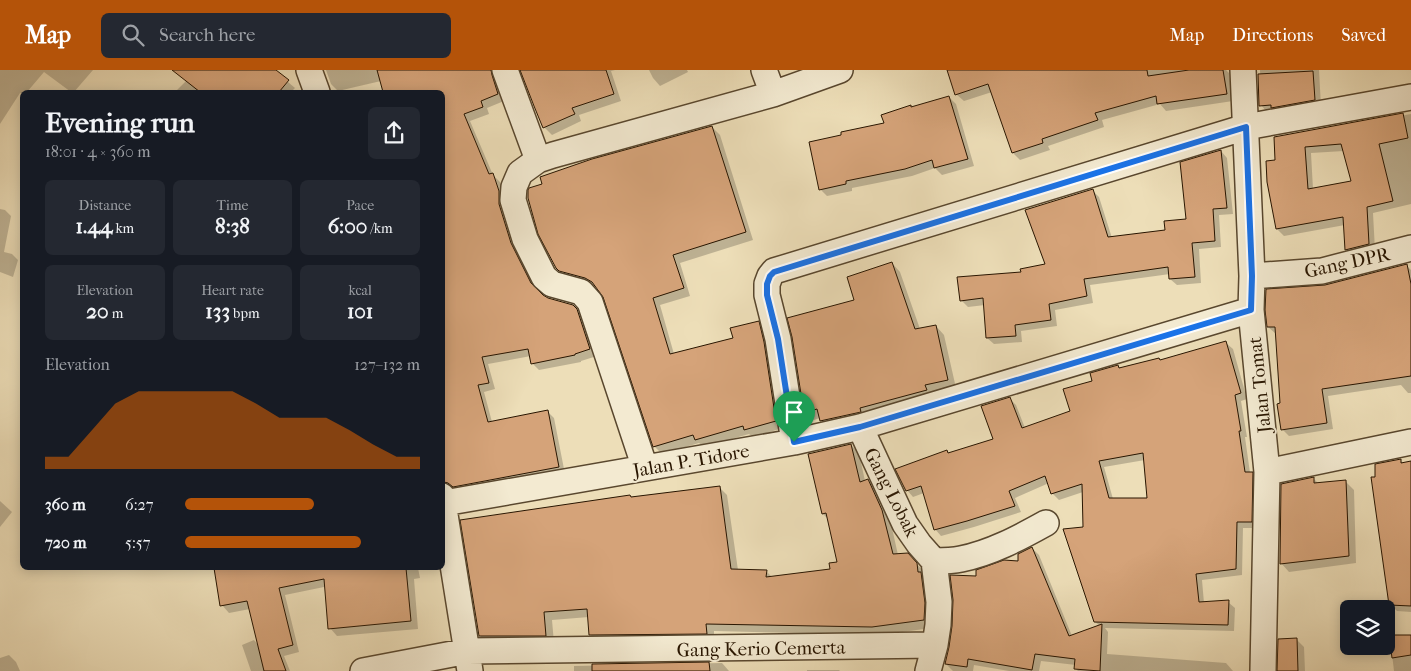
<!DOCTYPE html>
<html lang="en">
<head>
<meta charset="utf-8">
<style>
  body { margin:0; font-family:"IM FELL French Canon",serif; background:#242831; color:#f1f3f6; height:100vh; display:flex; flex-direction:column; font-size:19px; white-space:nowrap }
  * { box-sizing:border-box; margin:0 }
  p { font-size:16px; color:#9ea1a6 }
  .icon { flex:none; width:28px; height:28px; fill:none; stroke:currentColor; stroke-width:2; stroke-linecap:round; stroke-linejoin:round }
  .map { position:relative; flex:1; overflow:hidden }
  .side { position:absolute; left:20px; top:20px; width:425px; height:480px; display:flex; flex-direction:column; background:#171b24; border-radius:8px; box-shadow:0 2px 12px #0003 }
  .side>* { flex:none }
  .buttons { position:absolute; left:1340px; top:530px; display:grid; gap:10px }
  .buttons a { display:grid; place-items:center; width:55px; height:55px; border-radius:8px; background:#171b24; box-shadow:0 2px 12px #0003; font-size:25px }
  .pin { position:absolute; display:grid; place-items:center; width:42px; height:42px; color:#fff; margin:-51px -21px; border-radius:50% 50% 50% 0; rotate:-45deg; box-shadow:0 0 5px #0007 }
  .pin .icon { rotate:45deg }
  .round { display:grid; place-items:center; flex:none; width:52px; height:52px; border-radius:8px; background:#242831 }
  .headline { display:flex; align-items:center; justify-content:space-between; height:85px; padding:0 25px }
  h1 { font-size:28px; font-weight:700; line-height:38px }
  .metrics { display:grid; grid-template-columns:repeat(3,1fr); gap:8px; height:85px; padding:5px 25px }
  .metrics div { display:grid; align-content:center; border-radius:8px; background:#242831; text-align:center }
  .metrics b { font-size:21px; font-weight:700 }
  .metrics small { font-size:14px; font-weight:400 }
  .metrics p { font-size:14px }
  .chart { height:140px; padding:10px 25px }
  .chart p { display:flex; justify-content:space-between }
  .chart svg { width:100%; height:90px; margin-top:5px; fill:#b45309; opacity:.7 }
  ul { padding:0 25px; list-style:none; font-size:16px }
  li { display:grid; grid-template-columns:80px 60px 1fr; align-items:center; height:38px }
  li i { height:12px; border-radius:6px; background:#b45309 }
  header { display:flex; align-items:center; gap:30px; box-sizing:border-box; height:70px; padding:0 25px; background:#b45309; color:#fff }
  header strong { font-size:24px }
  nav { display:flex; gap:28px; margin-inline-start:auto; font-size:18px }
  .search { width:350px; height:45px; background:#242831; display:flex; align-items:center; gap:12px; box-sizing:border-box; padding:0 18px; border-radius:8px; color:#9ea1a6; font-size:19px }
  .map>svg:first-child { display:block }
  .shadow { fill:#0003; fill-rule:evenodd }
  .building { fill:#d5a379; stroke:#281500; fill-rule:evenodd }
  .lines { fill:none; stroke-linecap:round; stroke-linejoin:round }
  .street-casing { stroke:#59472e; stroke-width:28 }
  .street { stroke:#f3ead1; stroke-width:25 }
  .route-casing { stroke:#fff; stroke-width:10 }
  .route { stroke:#1a73e8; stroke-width:6 }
  .labels { text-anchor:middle; stroke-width:4; stroke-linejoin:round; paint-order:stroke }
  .street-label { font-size:19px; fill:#281500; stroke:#f3ead1 }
</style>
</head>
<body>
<header>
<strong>Map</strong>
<div class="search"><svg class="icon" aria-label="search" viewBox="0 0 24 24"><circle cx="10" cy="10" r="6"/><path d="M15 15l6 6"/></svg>Search here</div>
<nav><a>Map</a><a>Directions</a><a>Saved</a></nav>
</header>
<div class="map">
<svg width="1411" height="601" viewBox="0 0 1411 601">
  <rect width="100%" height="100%" fill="#eddeb8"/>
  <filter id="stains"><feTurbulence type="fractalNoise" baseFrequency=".004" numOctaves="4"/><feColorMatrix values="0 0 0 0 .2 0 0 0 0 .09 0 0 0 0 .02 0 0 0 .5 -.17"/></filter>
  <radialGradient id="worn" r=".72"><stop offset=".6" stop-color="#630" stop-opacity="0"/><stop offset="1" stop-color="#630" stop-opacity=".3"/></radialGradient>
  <path class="shadow" d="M0,0h93l-19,22h-3l-27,-20 -17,20h-5v2l-2,-1 -20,31z
    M173,0h101l21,18 -4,4h-116l11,-11z
    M326,0h148l17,4 7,7 6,20 -17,7 2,6 -19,7 23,54 7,7 6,17 12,52 20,41 9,7 25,7 8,7 4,5 13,38 -16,5v1l-42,8 -7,-7 -1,-7 -43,8 7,25 -11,3 8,30 55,-11 7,7 11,56 -109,15h-4l-7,-7 -3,-390h-58l-3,-11 -43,10 -7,-7z
    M522,0h93l-4,1 10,30 -42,14 2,6 -29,14 -8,-8z
    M649,0h38l1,2 -28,14 -7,-8z
    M948,0h278l3,3 4,28 -67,10 -6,-7 -58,16 2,7 -56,19 2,4 -30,10 -7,-7 -21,-61 -28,9 -8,-7z
    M1260,0h91h-32l2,36 -54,6 -6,-7z
    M949,27l7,7 18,62 -32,9 -7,-7 -23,8 -60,12v3l-25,5 -7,-7 66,-65 24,-18 2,2z
    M1411,44v90l-38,9 2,37 -22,6 -7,-6 -1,-25 -61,11 -7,-7 -9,-47 9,-21 -2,-23zM1344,81l8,31 -39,7 -2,-36z
    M712,57l8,8 33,105 -73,23 10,33 -30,9 14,49 61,-15 23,-17 8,8 17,98 -30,9 -4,-3 -45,13 -5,-4 -37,11 -8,-8 -49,-149 -11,-11 -26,-8 -11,-11z
    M1221,81l6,7 6,56 -14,1 2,32 -22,2 2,34 -24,2 -7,-6v-5l-80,11 3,18 -38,7 2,16 -36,5 1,11 -28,2 -7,-6 -2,-33 -17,2 -6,-6 60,-28 25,-8 45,-75 7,7 13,41 54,-7 22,-11z
    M0,139l5,1 6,6 -7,36 8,2 6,6 -5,17 -13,-5z
    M892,193l8,9 20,57 16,-3 8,9 12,53 -126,41 -10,-11 -6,2 -9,-8 51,-111z
    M1406,195l5,5v123h-3l-7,-8 -73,11 5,33 -44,7 -7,-7 -6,-95 -8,-7 58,-41z
    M1226,273l7,6 14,50 -6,2 6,36h-2l5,36h2l7,7 -1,48h-15l-1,47 -40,5 2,23 24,-1 7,6 -1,23 -129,-3 3,4 -1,22 119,9 7,8h-155l-3,-3 1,-3 -35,-4 -2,10h-30l-35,-6 -1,6h-20l-7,-7 31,-87 43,-15 12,-14 7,7 33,81 28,-10 -5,-4 -11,-94 -1,-36 -24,8 -7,-7 -3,-10 -34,15 6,14 -47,15 -33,9 -6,-7 -11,-36 -11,4 -6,-7 40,-38 3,2 45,-14 15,-41 6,6 9,23 47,-16 21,-30 25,-16 3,3 38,-10 2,2zM1145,390l4,39h-36l-9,-32z
    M851,375l8,8 6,28 3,-1 8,8 14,31 8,36 18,8 9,10 6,55 -50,7 -167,-4v10l-116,2 -8,-9 -1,-17 -37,3 2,23 -66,1 -8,-8 150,-140 3,2 86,-11 8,8 11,75 28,1 7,7 58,-8 8,-7 -10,-43 -6,-6z
    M1400,390l4,4 7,-1v149l-14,-1 -7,-7 -14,-126z
    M1313,408l6,6 26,-3 9,9 2,73 -67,9 -8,-9z
    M0,431l12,11 -12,15z
    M215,498h203l2,10 -6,1 4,50 -81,7 -7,-8 -4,-38 -2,-3 -39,8 14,57 -15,4 6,15h-39l-9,-26 12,-5 5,6 -9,-37 -21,4 -7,-8z
    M1411,566v35h-17l-4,-34z
    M1297,570l7,7 1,24h-26z
    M9,585l7,7 4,9h-20v-13z
    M722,593l7,8h-155v-5z
    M807,600h32l1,1h-33z"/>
  <path class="building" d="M172,0h104l13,10 -10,12h-79z
    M377,0h114l1,5 6,19 -17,7 2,6 -19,7 25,60 4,-1 6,18v13l12,39 20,40 12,12 5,3 25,7 4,4 13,40 -15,5v1l-44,9 -3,-15 -46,8 7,26 -11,2 10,37 60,-12 11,57 -106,20 -5,-4 -4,-1 -2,-6v-384h-59z
    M520,0h86l8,24 -42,14 3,6 -32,14 -9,-22z
    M947,0h200l1,6 41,-6h34l4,24 -70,10 -1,-8 -61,17 3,7 -56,19 1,4 -31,10 -24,-69 -33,11z
    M1313,1l2,29 -44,8v-3l-12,1 -1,-32z
    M949,26l19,63 -34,9 -2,-8 -27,9 -59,12v3l-27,6 -10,-48 32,-7v-3l43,-9 -3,-8 30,-10v2z
    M1403,43l5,25 -29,6 14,57 -26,6 2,37 -24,6 -2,-33 -67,12 -9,-47 -1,-21 9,-1 -1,-23zM1341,74l10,37 -43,8 -3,-42z
    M712,56l34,106 -73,23 11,33 -31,10 17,56 63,-16 -3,-10 29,-7 5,21 12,79 -32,9 -1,-4 -48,14 -2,-5 -40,12 -50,-150 -11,-15 -7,-4 -26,-7 -3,-3 -18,-34 -10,-36v-8l1,-2 13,-4 -2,-7 52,-18z
    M1221,80l6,58 -14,1 2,32 -23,2 3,34 -26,2 -1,-12 -84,12 3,17 -38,8 2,16 -36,5 1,11 -30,2 -3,-40 -23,3 -3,-24 64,-5 -1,-3 25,-5 -20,-54 68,-21 15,48 57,-7 -1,-9 22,-2 -6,-57z
    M892,192l23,67 21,-4 12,55 -23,5 2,5 -67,18 1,4 -41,9 -3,-12 -13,4 -12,-76 -5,-19 67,-18 -7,-23z
    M1407,194l4,20v92l-89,13 5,34 -46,7 -4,-26 3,-1 -5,-76h-8l-2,-17 1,-21 59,-4z
    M1226,271l15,52 -6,2 6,36h-2l6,41h8l-1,50h-15l-1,47 -40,5 3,28 30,-2 -1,25 -134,-3 -31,-93 20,-2 -1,-43 -31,10 -6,-18 -36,15 6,15 -48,15 -33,9 -13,-44 -15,5 -11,-22 52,-19 1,3 45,-14 -12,-33 29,-9 12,31 48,-17 -7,-22 29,-8 -2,-8 28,-8 1,3 40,-10 1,2zM1143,383l4,45h-38l-10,-37z
    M851,374l9,38 8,-3 14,31 11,44 15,-1 9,10 1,9h3l4,31 -1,17 -52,7 -166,-3 1,10 -118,1 -2,-26 -43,3 2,24h-67l-19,-116 170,-25 1,2 89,-11 11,83 36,1 -1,7 64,-8 -1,-6 8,-1 -11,-49 -4,1 -14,-60z
    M1401,389v4l10,-2v145l-22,-1 -18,-128h4v-13z
    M1314,407v6l32,-3 3,76 -69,8 1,-80z
    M1032,477l37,89 33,-12 -2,47 -26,-2 1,-10 -40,-5 -3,16 -64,-11 -1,8 -22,-3 4,-17 3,-21 1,-26 -3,-25 26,1v-6l28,-10 14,1v-7z
    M214,498h192l5,53 -83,8 -4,-50 -45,9 14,57 -15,4 8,22h-22l-17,-70 -27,5z
    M1389,565h22v20l-19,3z
    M1297,568l1,33h-21l1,-32z
    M709,592l1,9h-118v-7z"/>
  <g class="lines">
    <defs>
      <path id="street" d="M309,0l8,22
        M505,0l33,90
        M764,0l9,24
        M1243,0l9,206 -1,34 16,162 -4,199
        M1252,206l70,-5 89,-23
        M860,357l45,97 14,20 15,17 5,41 -1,23 -3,20 -7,26
        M794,372l-16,-103 -11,-44v-11l3,-8 4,-5 472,-144 165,-30
        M645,398l-55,-166 -9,-10 -29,-8 -8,-7 -19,-38 -12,-39 1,-13 6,-14 18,-13 15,-5 220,-61 67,-24
        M1267,402l144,-30
        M442,426l28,175
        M444,433l350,-61 66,-15 391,-117
        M934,491c8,0 18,0 27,-2 30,-6 58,-21 85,-36
        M363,601l105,-20 467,-6"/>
    </defs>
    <use href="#street" class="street-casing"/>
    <use href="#street" class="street"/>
  </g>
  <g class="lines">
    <defs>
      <path id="route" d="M1246,57l6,149 -1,34 -391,117 -66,15 -16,-103 -11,-44v-11l3,-8 4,-4z"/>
    </defs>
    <use href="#route" class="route-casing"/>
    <use href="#route" class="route"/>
  </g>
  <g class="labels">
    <g class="street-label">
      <text transform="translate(1347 192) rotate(-12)" y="7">Gang DPR</text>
      <text transform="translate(1259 315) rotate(-96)" y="7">Jalan Tomat</text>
      <text transform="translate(691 390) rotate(-10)" y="7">Jalan P. Tidore</text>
      <text transform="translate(892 422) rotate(63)" y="7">Gang Lobak</text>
      <text transform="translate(761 578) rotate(-1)" y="7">Gang Kerio Cemerta</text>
    </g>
  </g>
  <rect width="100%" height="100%" filter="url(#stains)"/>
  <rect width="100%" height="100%" fill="url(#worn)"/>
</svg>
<div class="buttons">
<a><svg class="icon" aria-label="layers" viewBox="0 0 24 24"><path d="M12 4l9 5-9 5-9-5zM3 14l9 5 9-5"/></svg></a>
</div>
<div class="pin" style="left:794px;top:372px;background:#1e9e55"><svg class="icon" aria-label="arrive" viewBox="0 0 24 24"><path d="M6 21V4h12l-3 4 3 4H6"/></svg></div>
<section class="side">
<div class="headline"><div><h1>Evening run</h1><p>18:01 · 4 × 360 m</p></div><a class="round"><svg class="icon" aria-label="share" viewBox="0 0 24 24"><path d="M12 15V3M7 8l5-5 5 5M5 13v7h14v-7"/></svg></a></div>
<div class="metrics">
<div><p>Distance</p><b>1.44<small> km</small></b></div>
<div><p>Time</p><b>8:38</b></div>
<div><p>Pace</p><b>6:00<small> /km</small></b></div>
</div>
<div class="metrics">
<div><p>Elevation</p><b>20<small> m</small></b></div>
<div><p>Heart rate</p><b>133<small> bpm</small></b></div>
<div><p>kcal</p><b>101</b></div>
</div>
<div class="chart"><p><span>Elevation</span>127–132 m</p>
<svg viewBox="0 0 160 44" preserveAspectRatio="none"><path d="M0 44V38L10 38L20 25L30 12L40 6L50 6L60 6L70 6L80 6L90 12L100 19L110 19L120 19L130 25L140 32L150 38L160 38V44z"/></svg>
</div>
<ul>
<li><b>360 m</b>6:27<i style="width:55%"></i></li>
<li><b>720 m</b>5:57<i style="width:75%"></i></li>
</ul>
</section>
</div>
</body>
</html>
